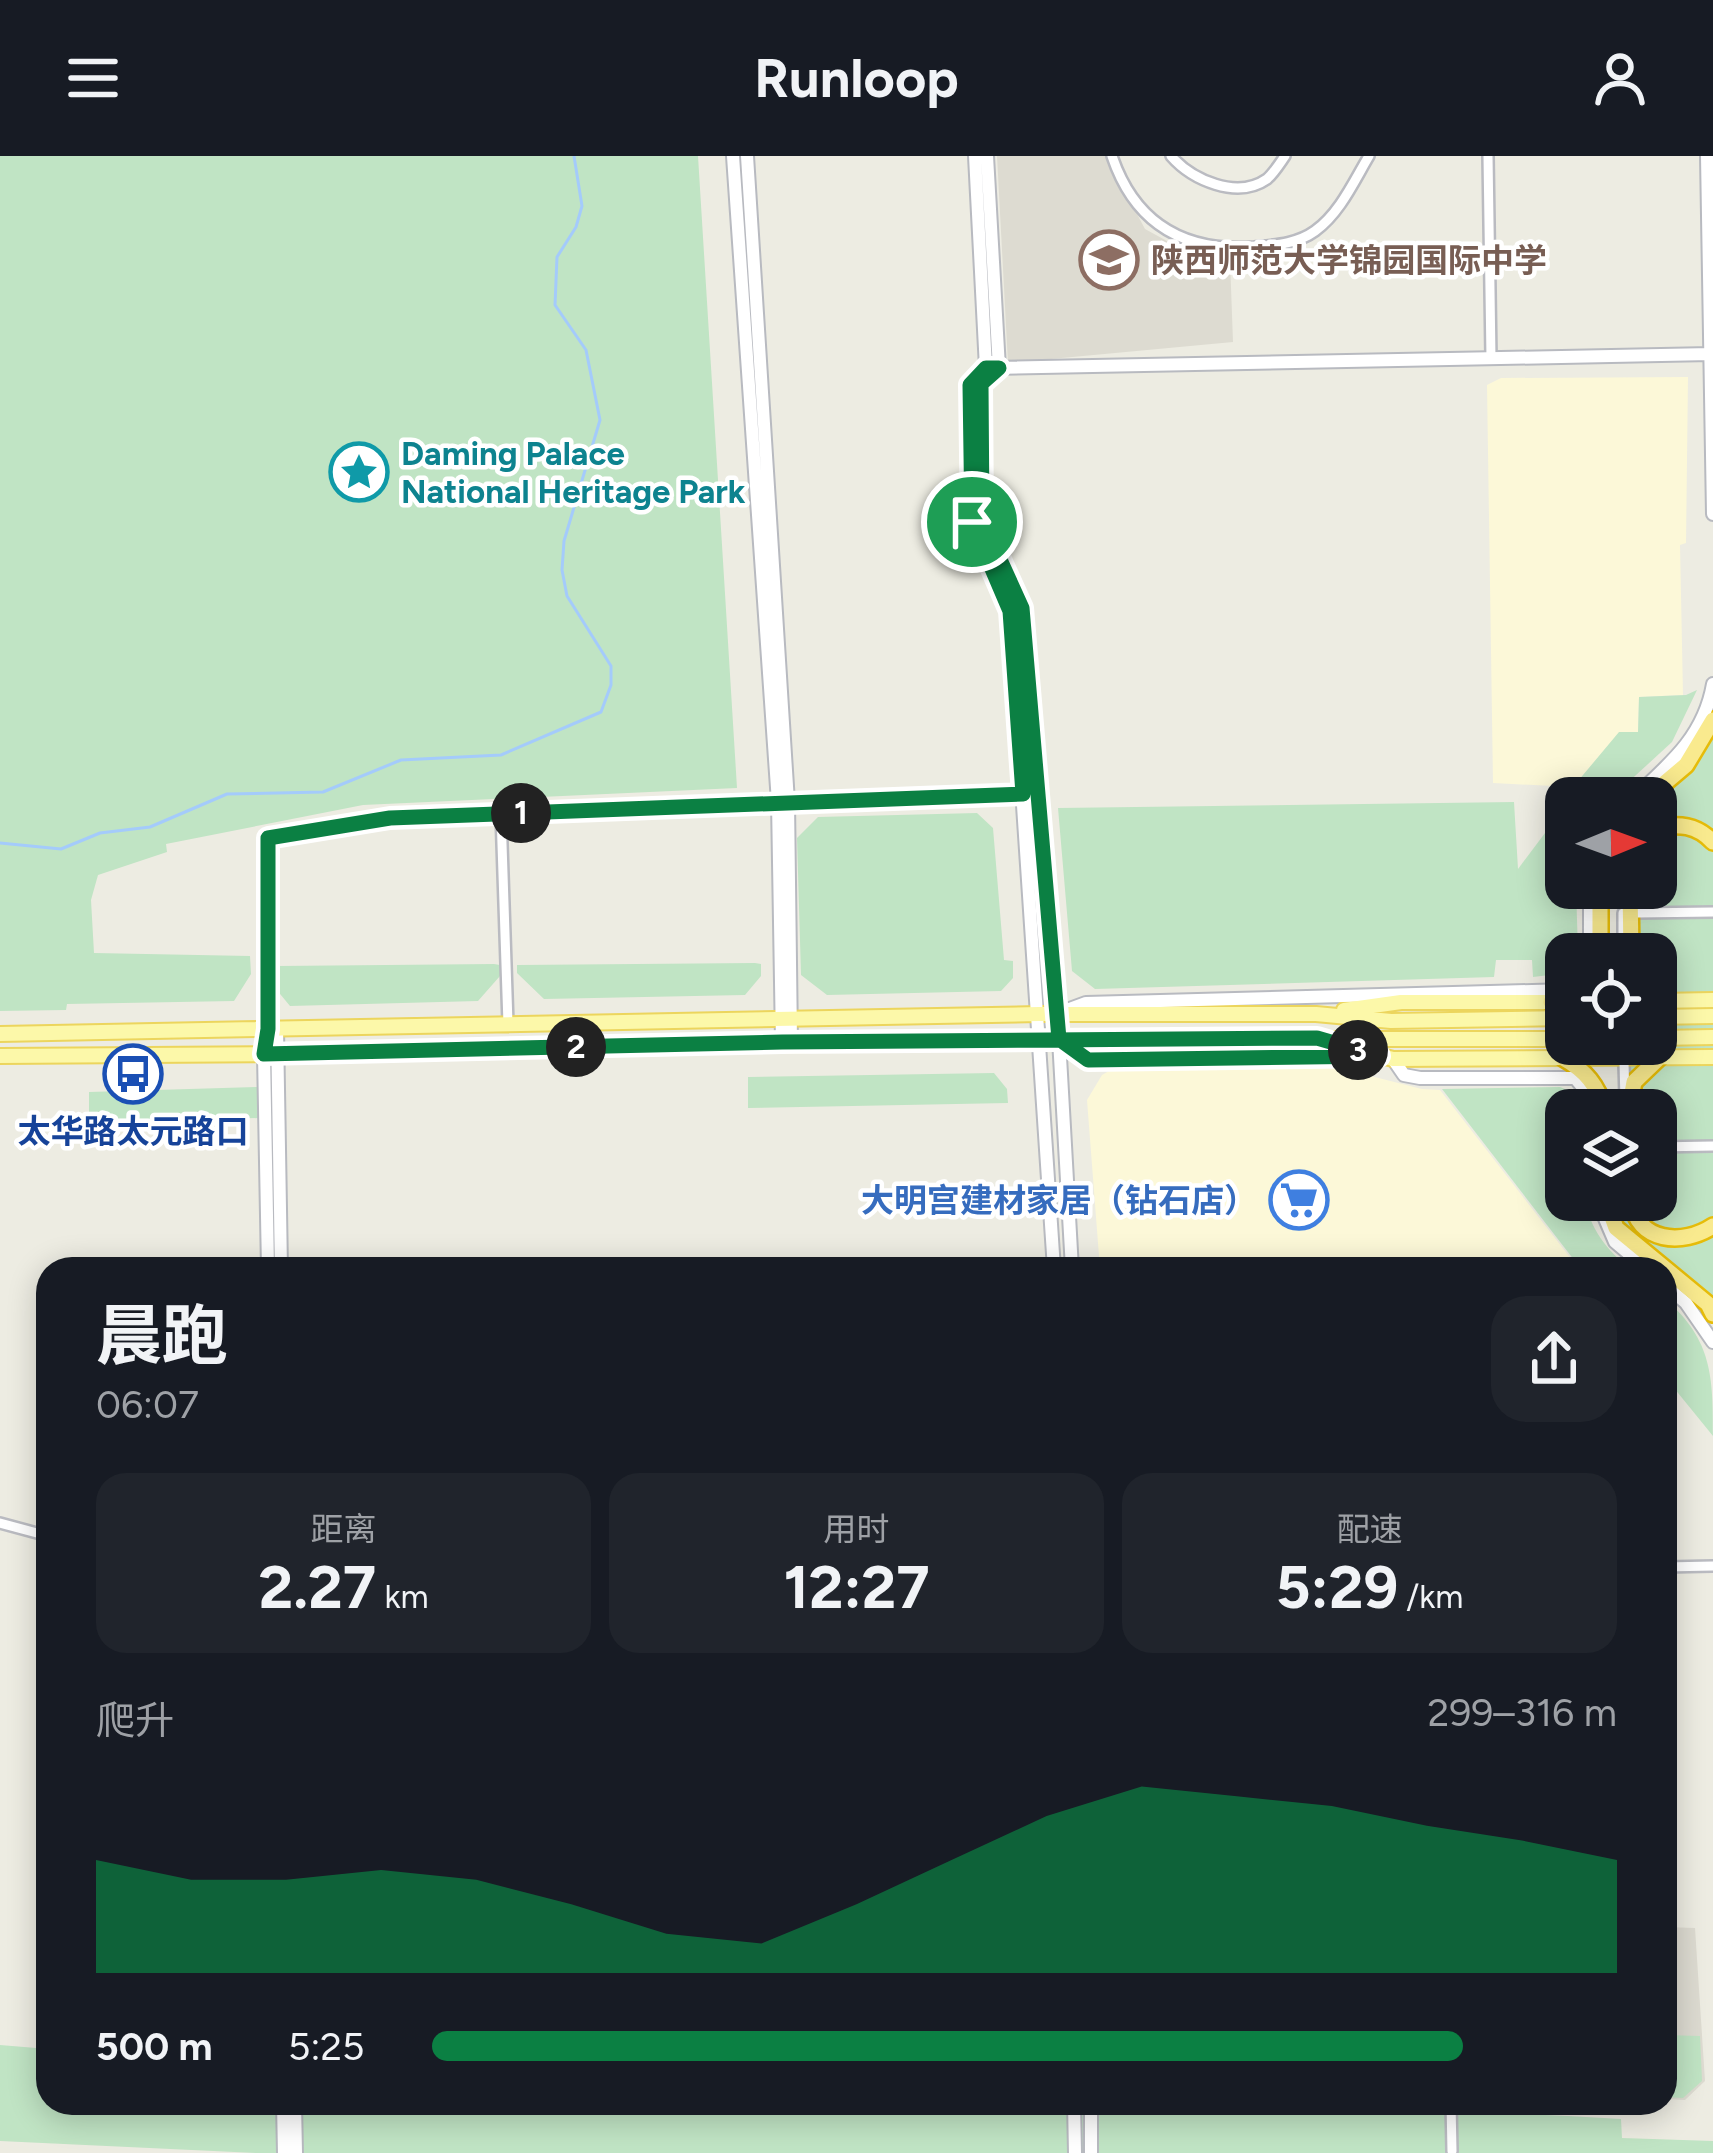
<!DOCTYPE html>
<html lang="zh">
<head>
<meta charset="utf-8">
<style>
  body { margin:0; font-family:Figtree,"Noto Sans SC",sans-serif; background:#20242c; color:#f1f3f6; height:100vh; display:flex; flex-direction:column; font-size:45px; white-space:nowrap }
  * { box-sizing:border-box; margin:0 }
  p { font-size:39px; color:#9ea1a6 }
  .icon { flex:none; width:66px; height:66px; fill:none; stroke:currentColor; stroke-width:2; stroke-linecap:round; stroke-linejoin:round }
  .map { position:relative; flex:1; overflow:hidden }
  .details { position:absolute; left:36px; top:1101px; width:1641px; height:858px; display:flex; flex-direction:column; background:#171b24; border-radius:36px; box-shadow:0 6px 30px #0003 }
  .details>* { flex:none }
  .needle { width:78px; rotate:89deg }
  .controls { position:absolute; left:1545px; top:621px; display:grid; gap:24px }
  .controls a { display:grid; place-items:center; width:132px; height:132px; border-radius:24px; background:#171b24; box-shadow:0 6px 30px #0003; font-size:60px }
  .pin { position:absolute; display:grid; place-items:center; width:102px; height:102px; color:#fff; margin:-51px; border:6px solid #fff; border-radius:50%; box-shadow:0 3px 12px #0007 }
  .km { position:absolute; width:60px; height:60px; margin:-30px; border-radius:50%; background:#222; color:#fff; font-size:33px; line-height:60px; text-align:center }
  .round { display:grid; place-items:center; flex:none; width:126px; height:126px; border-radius:36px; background:#20242c }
  .head { display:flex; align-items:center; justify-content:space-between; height:204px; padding:0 60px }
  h1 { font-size:66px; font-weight:700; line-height:90px }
  .metrics { display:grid; grid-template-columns:repeat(3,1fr); gap:18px; height:204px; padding:12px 60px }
  .metrics div { display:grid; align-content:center; border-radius:30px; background:#20242c; text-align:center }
  .metrics b { font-size:60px; font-weight:700 }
  .metrics small { font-size:33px; font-weight:400 }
  .metrics p { font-size:33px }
  .chart { height:336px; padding:24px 60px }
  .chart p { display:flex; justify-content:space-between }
  .chart svg { width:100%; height:216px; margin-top:12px; fill:#0b8043; opacity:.7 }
  ul { padding:0 60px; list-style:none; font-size:39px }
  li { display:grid; grid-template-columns:192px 144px 1fr; align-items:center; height:90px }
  li i { height:30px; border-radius:15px; background:#0b8043 }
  header { display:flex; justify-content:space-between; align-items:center; height:156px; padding:0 60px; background:#171b24; font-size:54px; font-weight:700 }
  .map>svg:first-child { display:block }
  .commercial { fill:#fcf8d8 }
  .education { fill:#dddbd1 }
  .green { fill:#c0e4c4 }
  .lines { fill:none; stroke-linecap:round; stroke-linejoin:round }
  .stream { stroke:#a4cbfb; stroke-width:3 }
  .street-casing { stroke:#babbc1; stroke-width:14 }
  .secondary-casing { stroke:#b8bac0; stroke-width:16 }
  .primary-casing { stroke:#ecd55d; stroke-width:18 }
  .highway-casing { stroke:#e6bc09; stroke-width:20 }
  .street { stroke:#fff; stroke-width:9 }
  .secondary { stroke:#fff; stroke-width:12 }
  .primary { stroke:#fcf8a9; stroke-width:14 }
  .highway { stroke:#f9ea8e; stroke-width:15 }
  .route-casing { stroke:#fff; stroke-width:24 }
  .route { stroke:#0b8043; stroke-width:15 }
  .labels { text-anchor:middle; stroke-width:9; stroke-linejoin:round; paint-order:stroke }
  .education-label { font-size:33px; font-weight:bold; fill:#785e54; stroke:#fff; text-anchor:start }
  .culture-label { font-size:33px; font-weight:bold; fill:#0d838f; stroke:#fff; text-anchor:start }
  .transit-label { font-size:33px; font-weight:bold; fill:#164399; stroke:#fff }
  .shop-label { font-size:33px; font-weight:bold; fill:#366cbe; stroke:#fff; text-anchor:end }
</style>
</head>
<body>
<header><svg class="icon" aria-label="menu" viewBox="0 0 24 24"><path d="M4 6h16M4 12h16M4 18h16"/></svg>Runloop<svg class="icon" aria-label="person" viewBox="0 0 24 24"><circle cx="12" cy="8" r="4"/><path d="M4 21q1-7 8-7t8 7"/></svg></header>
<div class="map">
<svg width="1713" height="1997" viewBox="0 0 1713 1997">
  <rect width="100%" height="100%" fill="#edece2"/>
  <path class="commercial" d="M1688,221l-2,166 -6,2 3,150 -44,2 -1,35 -19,1 -46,54 -80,-4 -6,-398 14,-7z
    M1331,910l91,23 18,1 139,179h-479l-13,-169 15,-25 7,-4z"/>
  <path class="education" d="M997,0h109l39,73 55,30 30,1 3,82 -225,21z
    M1665,1771l30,1 10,153 -20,19 -20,-1z"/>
  <path class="green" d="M0,0h698l39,632 -374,17 -197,39 1,8 -69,23 -7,25 3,53 156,3 1,18 -17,27 -167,3 -1,6 -66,1z
    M1697,534l-25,52 -61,56h-40l2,-11 46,-55h19l1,-35 47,-2z
    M1713,583v569c-36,-32 -82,-62 -100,-108h43v-90h-31l-1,-66h32v-90h-33l-1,-51h-15v-15h49v-88l40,-36z
    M1514,646l4,67 48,-64v83h10l2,63v3h-12v19l-33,4 -1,-17h-36l-2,17 -399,12 -23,-18 -14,-163z
    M977,657l16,15 11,132 9,1v17l-12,13 -174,4 -26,-20 -4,-137 21,-21z
    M755,807l6,1v12l-16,19 -201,4 -27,-26v-8z
    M494,808l6,1v11l-22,25 -188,5 -19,-23 -1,-13 7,-4z
    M994,917l13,16 1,14 -260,5v-31z
    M258,931l1,31 -170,5v-31z
    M1560,931l10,4 10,19h-14v90h19c5,29 22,50 45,69h-49l-139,-180z
    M1665,1143c48,41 48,79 48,137l-48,-59z
    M1665,1879l35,1 2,45 -19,17 -18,-1z
    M0,1889l48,4v54c524,0 1050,-13 1573,16l1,19 91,3v12h-1457l-256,-12z"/>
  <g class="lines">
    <path class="stream" d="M0,687l61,6 39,-16 50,-6 77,-33 96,-2 78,-32 100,-5 100,-43 10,-27v-19l-44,-70 -5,-26 2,-29 36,-121 -14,-70 -31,-45 2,-48 19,-30 6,-21 -8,-50"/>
    <defs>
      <path id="street" d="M1112,0c23,68 72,96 142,91 21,-2 43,-3 61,-16 25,-18 39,-50 54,-75
        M1171,0c21,24 66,44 96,23 7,-6 13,-16 18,-23
        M1488,0l3,202
        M501,658l7,210
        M1623,757v41
        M1637,757l76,-1
        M268,873v-191l122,-19 648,-26
        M1059,883l29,21 276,-4
        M1624,907l1,37
        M1656,991l57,-1
        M0,1367l48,13
        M1665,1411l48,-1
        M1451,1947l1,48"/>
      <path id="secondary" d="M733,0l45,646 4,240
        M747,0l41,646 3,240
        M975,0l11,212 -16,17 2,137 38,89 44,658
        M987,0l12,212 -18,16 2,136 39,88 37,431 13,230
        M1707,0l6,358
        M992,212l719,-14
        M1633,642c37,-34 71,-62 80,-114
        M1590,732v66
        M1059,857l27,-10 480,-13
        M268,873l-4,26 4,214
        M277,873l4,240
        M1393,903l11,16 16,3h155l15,18 3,14
        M1597,1044l18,42 32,27
        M1665,1129l21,18 27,39
        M283,1947l1,50
        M295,1947l1,50
        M1074,1947l1,50
        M1091,1947v50"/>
      <path id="primary" d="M1656,845l57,-1
        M1344,854l57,-8h160
        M1656,861l57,-1
        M0,878l1039,-20h277l75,7 175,-3
        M1656,882l57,-1
        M1333,887l60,16 320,-2
        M0,900l304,-2 755,-15h507"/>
      <path id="highway" d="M1647,642l39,-33 27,-45
        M1656,672c23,-5 41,-3 57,14
        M1600,732v66
        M1630,732l1,66
        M1656,840l7,4
        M1551,846l15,-5
        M1563,902c23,13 34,27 42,52
        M1629,954l5,-28 27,-26
        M1606,1044l10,28 92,76 5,10
        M1631,1044c6,43 52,46 82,26"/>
    </defs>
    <use href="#street" class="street-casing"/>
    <use href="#secondary" class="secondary-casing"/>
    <use href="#primary" class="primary-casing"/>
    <use href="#highway" class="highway-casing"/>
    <use href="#street" class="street"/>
    <use href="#secondary" class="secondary"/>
    <use href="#primary" class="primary"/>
    <use href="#highway" class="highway"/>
  </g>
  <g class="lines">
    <defs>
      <path id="route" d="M972,366l38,89 13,183 -633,24 -122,20v191l-4,25 518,-12 535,-4 62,18 -291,4 -29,-21 -37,-431 -40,-88 -1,-136 18,-16h-13l-16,17 2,137"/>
    </defs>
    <use href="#route" class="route-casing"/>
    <use href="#route" class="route"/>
  </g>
  <defs>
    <symbol id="school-ring" viewBox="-11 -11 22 22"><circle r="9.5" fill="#fff" stroke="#8d6e63" stroke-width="1.5"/><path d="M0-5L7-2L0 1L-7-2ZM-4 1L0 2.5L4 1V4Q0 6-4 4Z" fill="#8d6e63"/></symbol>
    <symbol id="sight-ring" viewBox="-11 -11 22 22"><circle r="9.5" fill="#fff" stroke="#0f9aa8" stroke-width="1.5"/><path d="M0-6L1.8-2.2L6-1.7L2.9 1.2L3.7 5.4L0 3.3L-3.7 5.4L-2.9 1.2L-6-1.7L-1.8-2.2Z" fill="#0f9aa8"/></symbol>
    <symbol id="bus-ring" viewBox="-11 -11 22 22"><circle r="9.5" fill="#fff" stroke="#1a4fb4" stroke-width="1.5"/><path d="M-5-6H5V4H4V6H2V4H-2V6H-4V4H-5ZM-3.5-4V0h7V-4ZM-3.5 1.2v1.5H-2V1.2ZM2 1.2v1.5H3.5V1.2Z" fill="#1a4fb4"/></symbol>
    <symbol id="supermarket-ring" viewBox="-11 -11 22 22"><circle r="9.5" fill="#fff" stroke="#3f7fe0" stroke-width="1.5"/><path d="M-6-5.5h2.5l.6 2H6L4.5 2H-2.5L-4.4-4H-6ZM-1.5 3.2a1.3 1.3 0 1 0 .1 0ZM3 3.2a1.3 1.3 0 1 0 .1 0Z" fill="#3f7fe0"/></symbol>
  </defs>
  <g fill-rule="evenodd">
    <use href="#school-ring" x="1076" y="71" width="66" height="66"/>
    <use href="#sight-ring" x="326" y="283" width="66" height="66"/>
    <use href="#bus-ring" x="100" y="885" width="66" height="66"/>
    <use href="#supermarket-ring" x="1266" y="1011" width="66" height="66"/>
  </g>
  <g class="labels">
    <g class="education-label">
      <text x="1151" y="116">陕西师范大学锦园国际中学</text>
    </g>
    <g class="culture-label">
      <text x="401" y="309">Daming Palace<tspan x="401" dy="38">National Heritage Park</tspan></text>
    </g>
    <g class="transit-label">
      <text x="133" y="987">太华路太元路口</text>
    </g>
    <g class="shop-label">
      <text x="1257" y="1056">大明宫建材家居（钻石店）</text>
    </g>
  </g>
</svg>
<div class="controls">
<a><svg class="needle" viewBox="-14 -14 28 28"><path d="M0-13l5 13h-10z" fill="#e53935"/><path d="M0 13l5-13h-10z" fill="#9ea1a6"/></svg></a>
<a><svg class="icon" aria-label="locate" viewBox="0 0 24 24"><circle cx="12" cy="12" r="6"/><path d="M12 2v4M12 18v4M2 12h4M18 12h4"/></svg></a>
<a><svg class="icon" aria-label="layers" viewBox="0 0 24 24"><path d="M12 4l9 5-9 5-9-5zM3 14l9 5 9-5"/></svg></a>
</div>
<div class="pin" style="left:972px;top:366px;background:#1e9e55"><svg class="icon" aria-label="arrive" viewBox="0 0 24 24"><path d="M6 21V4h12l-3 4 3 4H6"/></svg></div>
<b class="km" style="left:521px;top:657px">1</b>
<b class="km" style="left:576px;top:891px">2</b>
<b class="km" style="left:1358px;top:894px">3</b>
<section class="details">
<div class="head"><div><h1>晨跑</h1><p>06:07</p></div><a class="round"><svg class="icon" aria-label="share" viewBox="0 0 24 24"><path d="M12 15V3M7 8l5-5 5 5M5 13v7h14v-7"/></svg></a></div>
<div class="metrics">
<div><p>距离</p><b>2.27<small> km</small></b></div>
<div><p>用时</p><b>12:27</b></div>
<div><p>配速</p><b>5:29<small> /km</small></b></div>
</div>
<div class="chart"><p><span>爬升</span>299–316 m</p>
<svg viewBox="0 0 160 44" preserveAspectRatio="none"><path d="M0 44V21L10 25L20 25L30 23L40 25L50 30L60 36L70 38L80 30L90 21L100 12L110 6L120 8L130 10L140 14L150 17L160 21V44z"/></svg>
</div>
<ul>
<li><b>500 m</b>5:25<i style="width:87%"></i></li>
</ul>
</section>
</div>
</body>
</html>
